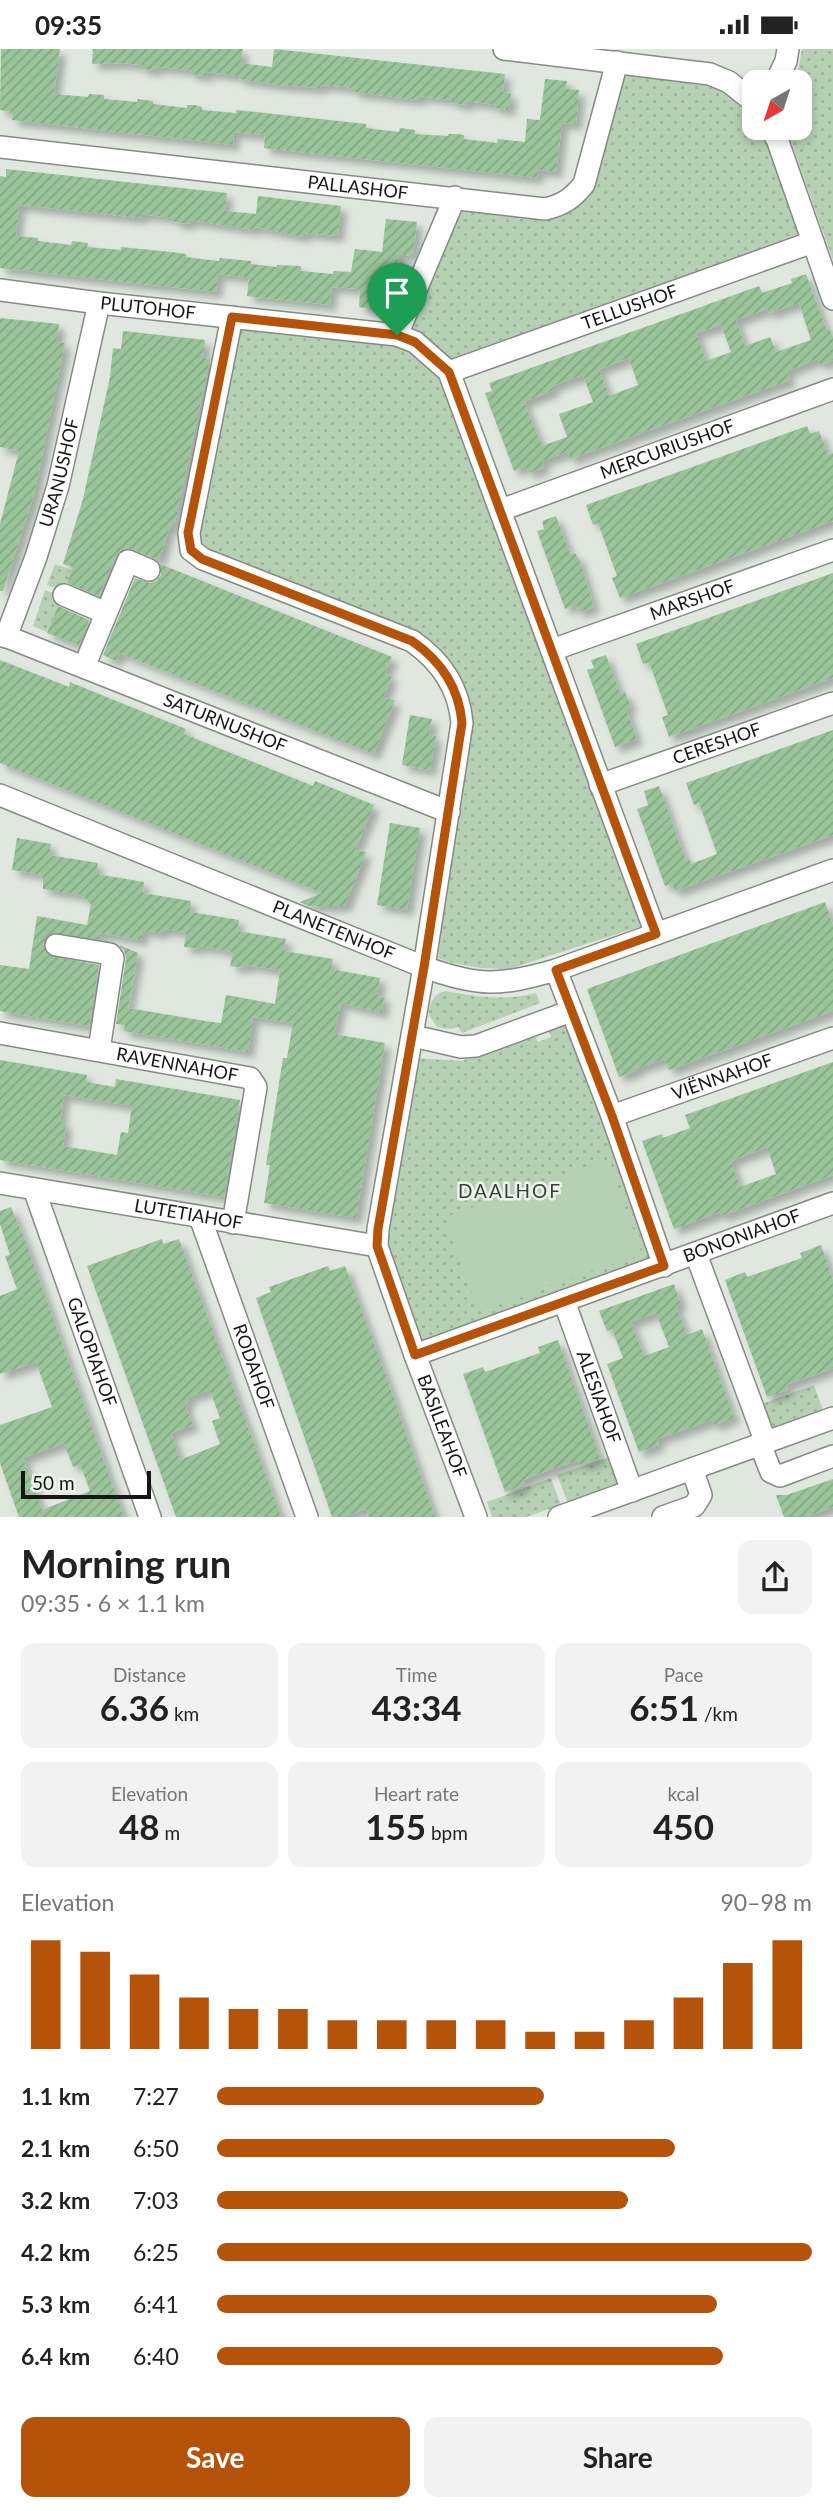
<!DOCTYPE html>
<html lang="en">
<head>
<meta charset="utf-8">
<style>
  body { margin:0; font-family:Lato,sans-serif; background:#f2f2f2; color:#222; height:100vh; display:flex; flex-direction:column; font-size:26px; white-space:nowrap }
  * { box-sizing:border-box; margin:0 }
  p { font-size:23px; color:#767676 }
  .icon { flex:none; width:38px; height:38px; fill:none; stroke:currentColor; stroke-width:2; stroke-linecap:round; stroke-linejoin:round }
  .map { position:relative; height:1468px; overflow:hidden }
  .details { display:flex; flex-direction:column; background:#fff; flex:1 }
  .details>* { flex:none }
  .needle { width:46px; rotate:219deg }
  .fabs { position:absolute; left:742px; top:21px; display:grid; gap:14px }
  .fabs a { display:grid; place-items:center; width:70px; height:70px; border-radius:14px; background:#fff; box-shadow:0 4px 10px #0003; font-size:35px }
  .scale { position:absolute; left:21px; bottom:18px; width:130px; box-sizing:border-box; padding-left:7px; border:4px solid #151715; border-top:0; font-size:19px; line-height:24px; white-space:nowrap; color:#151715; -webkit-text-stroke:5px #edf4ec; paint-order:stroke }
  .pin { position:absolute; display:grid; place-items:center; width:60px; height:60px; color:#fff; margin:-72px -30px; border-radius:50% 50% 50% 0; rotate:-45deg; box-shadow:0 0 7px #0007 }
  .pin .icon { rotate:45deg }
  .round { display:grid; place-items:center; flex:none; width:74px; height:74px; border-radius:14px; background:#f2f2f2 }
  .summary { display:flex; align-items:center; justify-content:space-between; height:119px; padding:0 21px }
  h1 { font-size:38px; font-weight:700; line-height:52px }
  .metrics { display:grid; grid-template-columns:repeat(3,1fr); gap:10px; height:119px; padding:7px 21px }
  .metrics div { display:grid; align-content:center; border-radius:14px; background:#f2f2f2; text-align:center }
  .metrics b { font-size:35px; font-weight:700 }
  .metrics small { font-size:19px; font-weight:400 }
  .metrics p { font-size:19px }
  .chart { height:196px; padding:14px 21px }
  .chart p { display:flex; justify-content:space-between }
  .chart svg { width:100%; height:126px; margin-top:7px; stroke:#b45309; stroke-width:6 }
  .action { display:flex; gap:14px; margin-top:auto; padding:14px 21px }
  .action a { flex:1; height:80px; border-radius:14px; background:#b45309; color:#fff; font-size:28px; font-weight:700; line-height:80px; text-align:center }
  .action a+a { background:#f2f2f2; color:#222 }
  ul { padding:0 21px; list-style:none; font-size:23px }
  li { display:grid; grid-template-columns:112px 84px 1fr; align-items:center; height:52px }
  li i { height:18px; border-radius:9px; background:#b45309 }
  .status { display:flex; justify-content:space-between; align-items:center; height:49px; padding:0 35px; background:#fff; direction:ltr }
  .status svg { height:19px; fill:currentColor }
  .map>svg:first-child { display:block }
  .grass { fill:url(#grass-dots) }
  .green { fill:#b6d0b4 }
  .building { fill:url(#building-hatch); fill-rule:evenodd; filter:url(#shadow) }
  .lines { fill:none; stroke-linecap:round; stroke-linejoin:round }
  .minor-casing { stroke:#858b84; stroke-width:24 }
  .minor { stroke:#fff; stroke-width:21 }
  .route-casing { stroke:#fff; stroke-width:14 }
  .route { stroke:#b45309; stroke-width:9 }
  .labels { text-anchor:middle; stroke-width:5; stroke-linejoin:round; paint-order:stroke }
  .street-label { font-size:18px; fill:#151715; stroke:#edf4ec }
  .neighbourhood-label { font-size:19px; letter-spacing:2px; fill:#393f39; stroke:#edf4ec }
</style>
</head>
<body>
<div class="status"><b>09:35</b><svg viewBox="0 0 49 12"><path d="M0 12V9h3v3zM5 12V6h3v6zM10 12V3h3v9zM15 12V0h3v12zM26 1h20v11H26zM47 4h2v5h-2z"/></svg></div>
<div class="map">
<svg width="833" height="1468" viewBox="0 0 833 1468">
  <defs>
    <pattern id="grass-dots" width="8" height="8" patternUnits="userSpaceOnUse" patternTransform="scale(1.75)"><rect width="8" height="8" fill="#b6d0b4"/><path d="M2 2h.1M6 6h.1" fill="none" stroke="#9cb29a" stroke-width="1.8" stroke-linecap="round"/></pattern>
    <pattern id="building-hatch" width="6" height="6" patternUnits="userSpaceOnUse" patternTransform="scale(1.75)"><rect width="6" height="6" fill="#9ac499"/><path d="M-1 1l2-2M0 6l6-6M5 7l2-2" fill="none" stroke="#84a883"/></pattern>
    <filter id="shadow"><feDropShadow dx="6" dy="6" stdDeviation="3.5" flood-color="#0004"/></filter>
  </defs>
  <rect width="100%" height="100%" fill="#dfe7df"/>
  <path class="grass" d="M802,0h31v211l-47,-132h14v-46h-4z
    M621,18l85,10 48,31v20h11l42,113 -357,124 -47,-34 55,-130 111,7z
    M234,272l180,23 26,22 205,559 -136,44 -29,-1 -31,-6 -11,-4 18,-144 15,-87 -25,-64 -252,-112z
    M55,515l17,6 -8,21 -17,-6z
    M45,541l17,7 -15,35 -14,-6z
    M445,942c32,6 60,10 91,2l4,10 -78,30 -4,-6 -7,2 -14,-2 -8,-12c0,-11 4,-21 16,-24z
    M569,975l81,229 -4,9 -226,87 -35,-110 33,-181 43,3 74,-26 3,7 13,-5 -2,-6z
    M814,1336l9,25 -59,21 -11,-24z
    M615,1406l11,26 -58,22 -11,-28z
    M551,1429l10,27 -35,12h-34l-5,-15z"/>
  <path class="green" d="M608,1111l34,94 -164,56 -33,-93z"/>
  <path class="building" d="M1,0h59l-6,45 34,3 1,-3 15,1v4l33,3 1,-3 15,2v3l34,4v-3h8l7,2v3l34,3v-3l20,2 110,12v4l33,4 1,-4 7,1 8,1v4l33,2 1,-2h8l7,1v4l26,3 7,1 1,-4 27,3 2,-23 13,1 5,-41 22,2 -1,8 13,1 -3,34 -14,-1 -6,49 -18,-2 -1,8 -273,-30 1,-13 -31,-3 -1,13 -221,-25 1,-8 -13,-2z
    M93,0h150l-2,14 31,4 2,-18 231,25 -2,18 8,1 -2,17 -15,-2v-3l-26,-4v4l-16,-2v-3l-33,-4v4l-65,-8v-3l-7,-2 -26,-2 -1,3 -41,-3 -40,-6 1,-3 -33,-4 -1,4 -16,-2 1,-4 -34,-3v3l-16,-1 1,-4 -19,-2 -31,1z
    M6,120l221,24 -2,18 31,3 2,-18 83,10 -3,30 -34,-3v4l-49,-10v3l-65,-10v4l-16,-2v-4l-26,-3h-7l-1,3 -121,-13 -3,31 22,2v3l33,4 1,-4 16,2 -1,4 34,3v-3l50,5 15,2v3l7,1 26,3 1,-3 31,3v3l26,3v-2l24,1v5l32,3 1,-3 17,1 4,-23 27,3 4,-33 31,3 -4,34 -14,-2 -5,50 -19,-2v8l-16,-3 1,-18 -28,-2 -2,18 -83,-9 2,-18 -31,-4 -2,18 -216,-24v-92l6,1z
    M806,225l20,55 3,-1 4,9v23l-13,5 -2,-6 -31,12 3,9 -220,79 -3,-7 -25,9 2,7 -15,5 -3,-7 -12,5 -29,-78 7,-2 -3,-8 270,-97 3,7 30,-10 -1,-4zM799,254l12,37 -35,12 -6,-15 -25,9 -9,-26 31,-11 2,4zM721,276l10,27 -25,9 -10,-28zM629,309l9,27 -29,11 -10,-27zM583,326l10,27 -34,12 8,23 -25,9 -18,-44 30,-12 -2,-4z
    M0,269l59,6 -2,18 8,1 -31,152 -31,96h-3v-67l19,-73 -19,-4z
    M123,282l82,9 -2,18 7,1 -36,168 -4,-1 -11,35 -26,-12 -12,1 -5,6 -17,40 -32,-13 6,-16 -10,-3 20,-65 27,-122 3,-29 8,1z
    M807,377l3,8 9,-3 9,23 5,-1v68l-213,77 -8,-20 5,-2 -19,-53 -5,2 -7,-20z
    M556,467l14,38 5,-1 5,8 14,46 -15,5 -3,-7 -11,4 -28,-78 7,-2 -2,-8z
    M160,515l232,93 -7,17 7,3 -9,21 12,2 -21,54 -255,-101 -3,8 -13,-6 32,-77 15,5 6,-2 5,-6z
    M833,524v105l-164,59 -7,-20 6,-2 -19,-53 -6,2 -7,-20z
    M58,557l31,14 -10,25 -32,-12z
    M606,606l14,38 5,-1 6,15 -5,2 11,30 -22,8 -28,-77 7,-2 -3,-8z
    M0,611l69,27 1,-5 29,12 87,35 -2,5 129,52 2,-5 59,24 -19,45 11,2 -21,54h-37l-8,-4 22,-9 -322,-130z
    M410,666l22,4 -3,16 7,1 -6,34 -28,-5z
    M833,681v105l-158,56 -3,-7 -7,2 -28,-77 11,-4 -4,-14 15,-5 27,75 4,-1 1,4 26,-10 -18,-51 -5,2 -8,-22z
    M390,774l30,5 -13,82 -30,-5z
    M17,789l34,6 -2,11 49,8 -2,11 48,8 -1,11 48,8 -1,11 49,8 -2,11 49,8 -2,12 49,8 -2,10 49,9 -3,18 7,1 -2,16 -41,-10 -7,31 51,9 -29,175 -92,-15 6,-38h-4l17,-107h4l6,-35 -40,-6 -5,35 -124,-21 1,-6 -9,-1 10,-65 -2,-8 -5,-6 19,8 -10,55 77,13 16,2 5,-28 49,9 5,-34 -33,-5 -1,3 -16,-2 3,-14 -33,-6v3l-16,-2 2,-14 -18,-4 -9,4 -16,-3 -2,10 -42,-7 -1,3 11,5 -57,-8 -6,4 -3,7 5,11 51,10 -10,61 -89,-15v-46l29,4 8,-53 50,9 4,-21 -10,-9 -38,-6v-14l-31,-5z
    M825,853l8,23v86l-164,59 -4,-11 -28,9 1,2 -19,7 -32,-88z
    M0,1011l87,15 -1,7 29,5 1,-8 124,21 -16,97 -224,-37zM64,1046l68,11 -4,27 -7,-1 -4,23 -54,-9 3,-23 -6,-1z
    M833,1013v113l-111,41 -2,-4 -46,17 -32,-88 20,-7 1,4 27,-10 -5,-13zM767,1098l9,27 -36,13 -9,-26z
    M11,1158l17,41 96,269h-105l-19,-54v-38l52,-18 -16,-45 -36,12v-78l17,-7 -12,-33 5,-1 -10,-31v-13zM64,1394l9,24 7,-3 10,27 -48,19 -19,-52z
    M162,1190l1,5 16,-5 102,278h-105l-89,-251zM210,1341l10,28 -8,3 8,23 -40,16 -9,-27 22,-8 -7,-17 3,-11z
    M821,1196l12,35v88l-47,17 2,5 -21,7 -42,-117 20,-8 2,5 55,-19 -2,-5z
    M328,1217l2,5 15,-5 39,104 51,147h-66l-3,-8 -23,8h-11l-76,-219 15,-6 -2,-5z
    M674,1235l7,20 -5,2 11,29 15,-6 32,89 -20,7 -2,-5 -55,19 2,6 -20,7 -32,-88 16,-6 -11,-29 -5,2 -8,-20zM656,1264l13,34 -25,9 -13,-34z
    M558,1291l42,118 -20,7 -2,-5 -37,13 -18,7 2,5 -20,7 -42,-118 20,-7 2,5 55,-19 -2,-6z
    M833,1430v28l-27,10h-22l-8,-22h11z"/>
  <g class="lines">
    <defs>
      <g id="minor">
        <path d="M504,0l206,25 19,8 25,20"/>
        <path d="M776,33l10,-21 2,-12"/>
        <path d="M770,79l7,11 56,160"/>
        <path id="s1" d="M0,98l545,62c18,-4 28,-11 39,-25l33,-122"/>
        <path id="s2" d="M0,241l99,13 298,32 58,-138"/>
        <path id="s3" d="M232,268l-43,216 2,17 12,9 209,82c29,20 47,46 50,82l-38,244 -46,262 -1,17 38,109 61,162"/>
        <path d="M397,286l18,7 34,30 207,562"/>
        <path id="s4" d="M449,323l364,-130"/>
        <path id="s5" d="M501,461l332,-121"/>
        <path d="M64,546l42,18"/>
        <path id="s6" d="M0,585l449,178"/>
        <path id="s7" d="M6,588l30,-80 22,-71 41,-183"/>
        <path id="s8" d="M552,601l281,-100"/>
        <path d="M84,618l44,-106 21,9"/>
        <path id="s9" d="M600,736l233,-82"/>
        <path id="s10" d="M0,746l424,172c55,20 76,19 132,3l277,-100"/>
        <path d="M56,896l54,9 3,4 -14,92"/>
        <path d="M556,921l56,146 52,150"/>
        <path id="s11" d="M0,984l250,45 6,9 -23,136"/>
        <path d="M413,987l48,11 15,-1 95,-35"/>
        <path id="s12" d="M612,1067l221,-78"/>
        <path id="s13" d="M0,1134l377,63"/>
        <path id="s14" d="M34,1140l116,328"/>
        <path id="s15" d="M200,1168l107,300"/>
        <path d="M696,1205l70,189"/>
        <path id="s16" d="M564,1252l68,190"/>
        <path id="s17" d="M415,1306l418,-152"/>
        <path d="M760,1395l11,28 9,4 53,-20"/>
        <path d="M559,1468l274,-99"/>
        <path d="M663,1468l31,-11 7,-11 -9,-26"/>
      </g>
    </defs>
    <use href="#minor" class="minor-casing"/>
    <use href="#minor" class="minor"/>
  </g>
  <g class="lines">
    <defs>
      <path id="route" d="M232,268l165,18 18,7 34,30 207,562 -100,36 56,146 52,150 -249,89 -38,-109 1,-17 46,-262 38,-244c-3,-36 -21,-62 -50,-82l-210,-82 -11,-9 -3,-17z"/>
    </defs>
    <use href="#route" class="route-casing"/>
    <use href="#route" class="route"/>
  </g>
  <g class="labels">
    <g class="street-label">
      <text dy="6" stroke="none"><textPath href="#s1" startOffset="360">PALLASHOF</textPath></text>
      <text dy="6" stroke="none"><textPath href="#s4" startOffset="192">TELLUSHOF</textPath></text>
      <text dy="6" stroke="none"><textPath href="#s2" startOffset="149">PLUTOHOF</textPath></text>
      <text dy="6" stroke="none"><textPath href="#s5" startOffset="177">MERCURIUSHOF</textPath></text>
      <text dy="6" stroke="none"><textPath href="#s7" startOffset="173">URANUSHOF</textPath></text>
      <text dy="6" stroke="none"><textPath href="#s8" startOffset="149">MARSHOF</textPath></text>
      <text dy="6" stroke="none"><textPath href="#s6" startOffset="242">SATURNUSHOF</textPath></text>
      <text dy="6" stroke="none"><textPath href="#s9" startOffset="124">CERESHOF</textPath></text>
      <text dy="6" stroke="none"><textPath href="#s10" startOffset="360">PLANETENHOF</textPath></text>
      <text dy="6" stroke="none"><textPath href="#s11" startOffset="180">RAVENNAHOF</textPath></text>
      <text dy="6" stroke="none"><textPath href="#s12" startOffset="117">VIËNNAHOF</textPath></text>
      <text dy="6" stroke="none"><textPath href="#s13" startOffset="191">LUTETIAHOF</textPath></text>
      <text dy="6" stroke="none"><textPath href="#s17" startOffset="348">BONONIAHOF</textPath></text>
      <text dy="6" stroke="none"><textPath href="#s14" startOffset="173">GALOPIAHOF</textPath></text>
      <text dy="6" stroke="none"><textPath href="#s15" startOffset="159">RODAHOF</textPath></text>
      <text dy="6" stroke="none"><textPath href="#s16" startOffset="102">ALESIAHOF</textPath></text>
      <text dy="6" stroke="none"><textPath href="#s3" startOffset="1298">BASILEAHOF</textPath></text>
    </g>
    <g class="neighbourhood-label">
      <text x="510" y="1149">DAALHOF</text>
    </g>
  </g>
</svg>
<div class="fabs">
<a><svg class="needle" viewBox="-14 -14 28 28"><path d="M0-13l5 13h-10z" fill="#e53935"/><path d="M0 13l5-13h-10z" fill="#767676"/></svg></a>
</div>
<div class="scale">50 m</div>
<div class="pin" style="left:397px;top:286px;background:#1e9e55"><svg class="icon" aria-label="arrive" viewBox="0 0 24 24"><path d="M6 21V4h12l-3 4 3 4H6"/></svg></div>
</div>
<section class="details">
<div class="summary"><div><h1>Morning run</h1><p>09:35 · 6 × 1.1 km</p></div><a class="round"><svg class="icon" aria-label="share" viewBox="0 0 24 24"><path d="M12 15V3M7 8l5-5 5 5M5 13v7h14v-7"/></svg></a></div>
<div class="metrics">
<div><p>Distance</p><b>6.36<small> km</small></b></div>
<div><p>Time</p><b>43:34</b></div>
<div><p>Pace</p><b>6:51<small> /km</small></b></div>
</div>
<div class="metrics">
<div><p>Elevation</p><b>48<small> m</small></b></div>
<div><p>Heart rate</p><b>155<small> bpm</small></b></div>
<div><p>kcal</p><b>450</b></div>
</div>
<div class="chart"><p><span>Elevation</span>90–98 m</p>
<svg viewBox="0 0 160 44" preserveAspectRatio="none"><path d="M5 44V6M15 44V10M25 44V18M35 44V26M45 44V30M55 44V30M65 44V34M75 44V34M85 44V34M95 44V34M105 44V38M115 44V38M125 44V34M135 44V26M145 44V14M155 44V6"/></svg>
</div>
<ul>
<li><b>1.1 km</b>7:27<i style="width:55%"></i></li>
<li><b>2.1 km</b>6:50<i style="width:77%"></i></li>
<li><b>3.2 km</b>7:03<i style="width:69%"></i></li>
<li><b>4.2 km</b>6:25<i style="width:100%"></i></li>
<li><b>5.3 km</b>6:41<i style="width:84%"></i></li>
<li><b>6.4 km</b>6:40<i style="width:85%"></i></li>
</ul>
<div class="action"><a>Save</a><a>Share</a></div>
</section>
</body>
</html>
